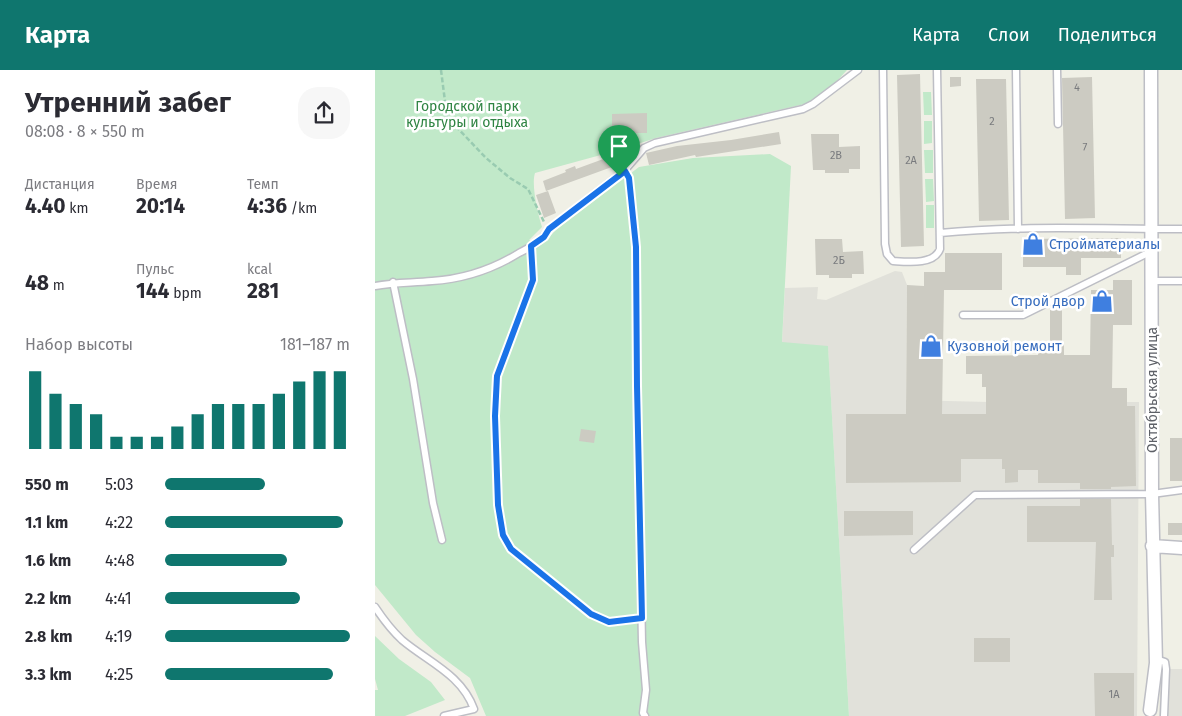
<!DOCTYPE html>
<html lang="ru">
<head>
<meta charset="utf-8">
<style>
  body { margin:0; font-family:"Fira Sans",sans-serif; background:#f7f7f7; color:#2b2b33; height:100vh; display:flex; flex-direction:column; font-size:19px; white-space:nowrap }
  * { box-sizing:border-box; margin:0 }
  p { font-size:16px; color:#7c7c81 }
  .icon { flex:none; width:28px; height:28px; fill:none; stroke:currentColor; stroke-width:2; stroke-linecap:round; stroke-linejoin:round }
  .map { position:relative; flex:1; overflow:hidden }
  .panel { display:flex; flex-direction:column; background:#fff; width:375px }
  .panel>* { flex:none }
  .pin { position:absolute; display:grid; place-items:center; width:42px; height:42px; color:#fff; margin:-51px -21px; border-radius:50% 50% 50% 0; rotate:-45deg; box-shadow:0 0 5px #0007 }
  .pin .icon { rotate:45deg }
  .round { display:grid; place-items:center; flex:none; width:52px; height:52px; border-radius:20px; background:#f7f7f7 }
  .overview { display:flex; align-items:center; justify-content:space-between; height:85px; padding:0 25px }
  h1 { font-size:28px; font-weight:700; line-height:38px }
  .metrics { display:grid; grid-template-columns:repeat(3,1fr); gap:8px; height:85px; padding:5px 25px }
  .metrics div { display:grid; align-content:center }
  .metrics b { font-size:21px; font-weight:700 }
  .metrics small { font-size:14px; font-weight:400 }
  .metrics p { font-size:14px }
  .chart { height:140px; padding:10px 25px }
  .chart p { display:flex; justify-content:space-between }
  .chart svg { width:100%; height:90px; margin-top:5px; stroke:#0f766e; stroke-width:6 }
  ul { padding:0 25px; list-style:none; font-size:16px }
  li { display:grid; grid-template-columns:80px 60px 1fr; align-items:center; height:38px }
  li i { height:12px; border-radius:6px; background:#0f766e }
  header { display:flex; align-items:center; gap:30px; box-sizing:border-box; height:70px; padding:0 25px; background:#0f766e; color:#fff }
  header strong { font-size:24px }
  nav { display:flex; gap:28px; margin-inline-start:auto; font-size:18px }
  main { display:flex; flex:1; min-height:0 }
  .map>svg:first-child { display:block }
  .industrial { fill:#e1e1da }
  .green { fill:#c1e9c9 }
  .building { fill:#cccbc2 }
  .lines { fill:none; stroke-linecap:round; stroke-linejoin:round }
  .lane-casing { stroke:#bdbec5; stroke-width:9 }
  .street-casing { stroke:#bdbec5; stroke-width:15 }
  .path { stroke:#99cbb1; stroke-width:2.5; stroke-dasharray:5 2.5; stroke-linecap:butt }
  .lane { stroke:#fff; stroke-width:6 }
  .street { stroke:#fff; stroke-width:12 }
  .route-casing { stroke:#fff; stroke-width:10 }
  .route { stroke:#1a73e8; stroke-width:6 }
  .labels { text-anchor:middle; stroke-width:5; stroke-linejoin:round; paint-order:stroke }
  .number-label { font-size:11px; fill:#797b7e }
  .park-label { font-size:14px; fill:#2f8443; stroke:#fff }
  .shop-label { font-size:14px; fill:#366cbe; stroke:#fff; text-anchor:start }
  .street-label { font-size:14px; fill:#5d6067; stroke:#fff }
</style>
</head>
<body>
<header>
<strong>Карта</strong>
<nav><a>Карта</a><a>Слои</a><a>Поделиться</a></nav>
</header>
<main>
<section class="panel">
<div class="overview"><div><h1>Утренний забег</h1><p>08:08 · 8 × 550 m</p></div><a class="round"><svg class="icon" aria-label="share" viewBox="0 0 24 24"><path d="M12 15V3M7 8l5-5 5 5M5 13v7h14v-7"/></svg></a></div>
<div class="metrics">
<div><p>Дистанция</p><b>4.40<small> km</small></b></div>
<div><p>Время</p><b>20:14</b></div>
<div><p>Темп</p><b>4:36<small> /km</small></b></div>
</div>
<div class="metrics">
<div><b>48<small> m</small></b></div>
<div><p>Пульс</p><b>144<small> bpm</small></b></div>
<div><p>kcal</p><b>281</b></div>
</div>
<div class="chart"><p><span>Набор высоты</span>181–187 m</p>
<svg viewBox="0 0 160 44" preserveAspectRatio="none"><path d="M5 44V6M15 44V17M25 44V22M35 44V27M45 44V38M55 44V38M65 44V38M75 44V33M85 44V27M95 44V22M105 44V22M115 44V22M125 44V17M135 44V11M145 44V6M155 44V6"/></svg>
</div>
<ul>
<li><b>550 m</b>5:03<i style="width:54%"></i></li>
<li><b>1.1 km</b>4:22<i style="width:96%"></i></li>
<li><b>1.6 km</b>4:48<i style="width:66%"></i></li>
<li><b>2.2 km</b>4:41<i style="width:73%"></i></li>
<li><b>2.8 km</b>4:19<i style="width:100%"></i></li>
<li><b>3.3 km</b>4:25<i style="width:91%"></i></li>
</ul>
</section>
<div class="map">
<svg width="807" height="646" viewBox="0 0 807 646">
  <rect width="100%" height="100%" fill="#f0f0e6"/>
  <path class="industrial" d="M520,201l7,1 5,13 -1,115 83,2h150l-2,314h-288l-21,-369 -46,-4 3,-55 33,-1 -1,12 9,1z
    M791,599h16v47h-23l2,-46z"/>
  <path class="green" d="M0,0h472l-11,12 -27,21 -153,35 -37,12 -84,23c-4,12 3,42 7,54l-13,13 12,5 16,-16 82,-62 54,-9 77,-4 21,12 -9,176 46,4 21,370h-363l-16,-38 -35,-26 -19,-17 -41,-50z
    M548,22h8l1,23h-8z
    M549,51h8v22l-8,1z
    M549,80h9v23h-8z
    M550,109h8l1,22 -8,1z
    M551,135h8v23h-8z
    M0,566l24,23 32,23 14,18 -40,16h-30v-26h3l-3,-11z"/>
  <path class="building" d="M545,4l4,172 -23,1 -4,-172z
    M575,7h11v9l-11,1z
    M717,7l3,141 -30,1 -3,-141z
    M601,9h30l3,141 -30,1z
    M272,43v20h-35v-19z
    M404,62l2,12 -85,13 -1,-2 -46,10 -3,-12 31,-7 54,-6z
    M436,64h28v13l21,-1v23h-11v4h-24v-3h-12z
    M242,84l3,10 -74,27 -3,-10 23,-9 -1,-2 10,-4 1,3z
    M173,121l8,22 -12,5 -8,-23z
    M746,168v20h-40v17h-15v-8h-43v-28z
    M440,169h27l1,13 20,-1 1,23h-12v4h-23v-3h-13z
    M570,183h57v37h-58l-2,124h44v-27h-4v-13h-16v-18l72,-1v-11l12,-1v-33h12v33h2v12h26l1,-65h22v-10h19v45h-19l-1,63h15v18h8l1,80 -25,1v2h-31v-6h-42v-13h-20v12l-13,1v-14h-3v-10h-41v23l-115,1v-69h60l1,-129 17,1v-14h21z
    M206,359l15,2 -2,12 -15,-2z
    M795,368h12v43h-12z
    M705,429h31l1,46h2v12h-3l1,43h-18l2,-58h-69v-36h53z
    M469,441h69v24l-69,1z
    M793,453h14v12h-14z
    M599,568h36v24h-36z
    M719,603h40v43h-39z"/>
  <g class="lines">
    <defs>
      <path id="lane" d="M508,0l2,174 2,10 6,7c15,1 41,4 47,-12l-3,-179
        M641,0l2,159
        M682,0l1,54
        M249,101l5,8 7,68 1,139 5,256 4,48 -3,23 2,3
        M565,163c80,-8 162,-4 242,-4
        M156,176l2,34 -36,96 -2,41 3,88 5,30 8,14 80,65 18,8 33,-4
        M777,211h30
        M18,212l20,97 20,124 9,37
        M0,216c19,-4 38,-3 57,-5 31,-2 61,-12 87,-28 12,-6 23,-12 30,-24l75,-58 20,-23 11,-5 148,-34 10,-5 45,-34
        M588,245h60l129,-64
        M539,480l61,-55 177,-1 30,-4
        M0,537c8,12 16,23 27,33 26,22 59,34 72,69l-30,7
        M781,589l9,3 1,7 -2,47"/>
      <path id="street" d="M777,476l30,2
        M775,640l6,-47 -4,-169 -1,-424"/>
    </defs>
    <use href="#lane" class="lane-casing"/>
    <use href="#street" class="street-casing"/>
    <path class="path" d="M66,0l6,47 39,41 24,20 18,11 16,33"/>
    <use href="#lane" class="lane"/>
    <use href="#street" class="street"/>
  </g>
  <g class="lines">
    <defs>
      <path id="route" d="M250,101l4,7 7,69 1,139 5,232 -33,4 -18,-8 -80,-65 -8,-14 -5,-30 -3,-89 2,-40 36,-96 -2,-34 13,-9 5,-8z"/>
    </defs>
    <use href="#route" class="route-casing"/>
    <use href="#route" class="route"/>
  </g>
  <defs>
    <symbol id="shop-bare" viewBox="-9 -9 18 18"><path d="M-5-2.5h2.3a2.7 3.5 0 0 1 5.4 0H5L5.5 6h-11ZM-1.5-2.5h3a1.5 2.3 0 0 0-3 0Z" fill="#3f7fe0" stroke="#fff" stroke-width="2.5" paint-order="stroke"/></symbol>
  </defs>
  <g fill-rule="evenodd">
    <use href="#shop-bare" x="642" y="158" width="32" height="32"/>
    <use href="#shop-bare" x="711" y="215" width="32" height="32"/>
    <use href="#shop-bare" x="540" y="260" width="32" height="32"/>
  </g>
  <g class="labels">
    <g class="number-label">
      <text x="702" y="21">4</text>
      <text x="617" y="55">2</text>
      <text x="710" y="81">7</text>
      <text x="461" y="89">2В</text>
      <text x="536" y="94">2А</text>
      <text x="464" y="194">2Б</text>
      <text x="739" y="628">1А</text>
    </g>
    <g class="park-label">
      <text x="92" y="41">Городской парк<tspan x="92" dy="16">культуры и отдыха</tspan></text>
    </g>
    <g class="shop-label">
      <text x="674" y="179">Стройматериалы</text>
      <text x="710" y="236" text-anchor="end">Строй двор</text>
      <text x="572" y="281">Кузовной ремонт</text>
    </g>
    <g class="street-label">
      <text transform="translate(777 320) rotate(-90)" y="5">Октябрьская улица</text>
    </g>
  </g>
</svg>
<div class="pin" style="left:244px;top:106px;background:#1e9e55"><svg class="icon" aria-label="arrive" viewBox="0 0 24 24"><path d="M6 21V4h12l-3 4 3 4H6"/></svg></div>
</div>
</main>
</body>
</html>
